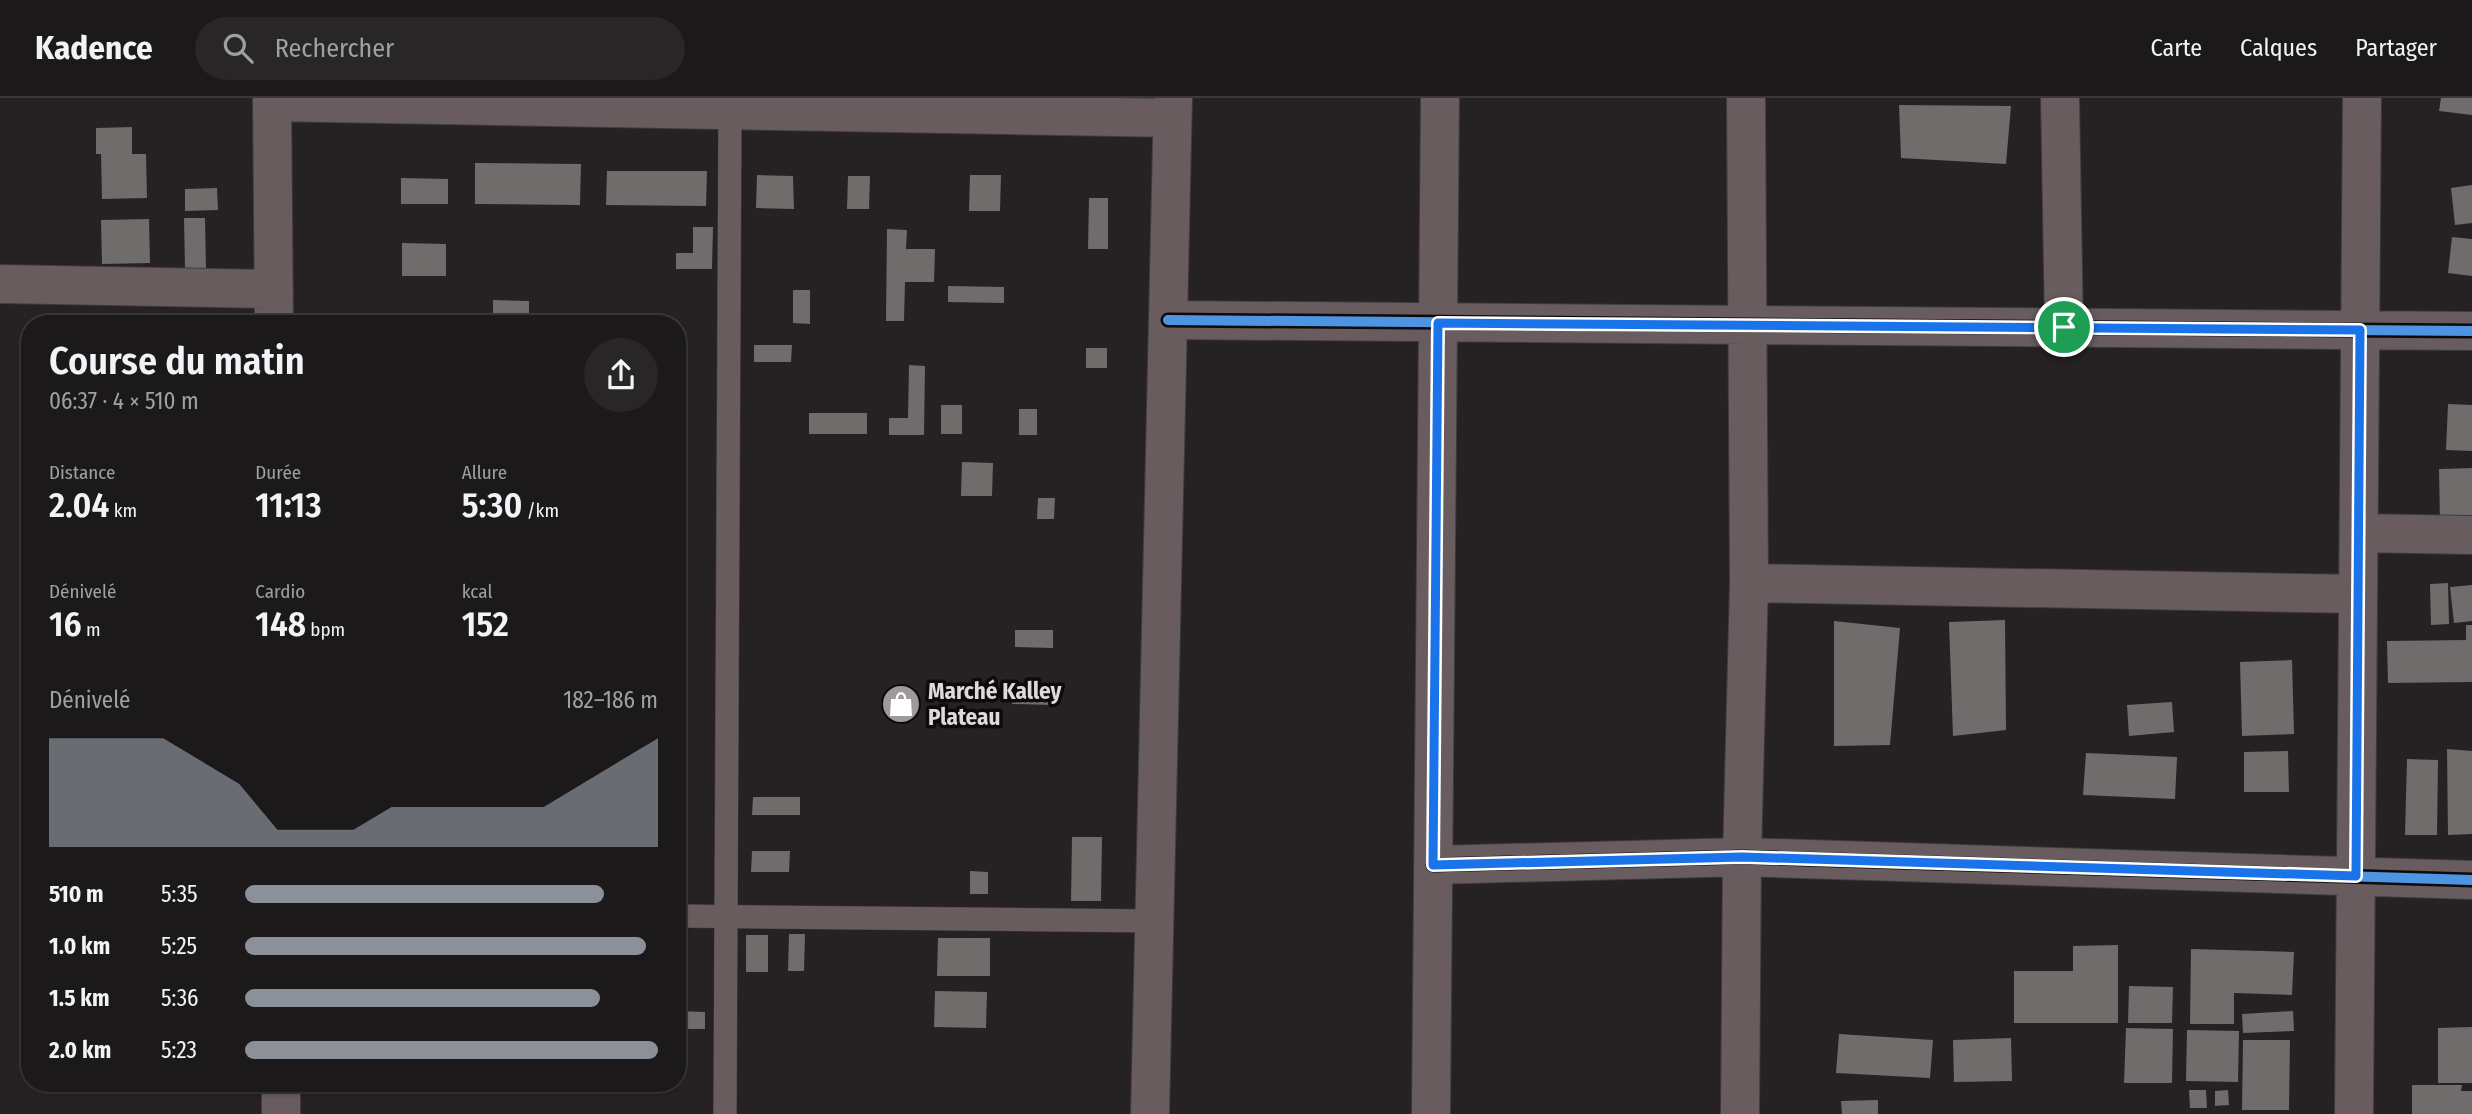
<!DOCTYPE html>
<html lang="fr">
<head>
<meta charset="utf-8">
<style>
  body { margin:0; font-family:"Fira Sans Condensed",sans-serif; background:#292627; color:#f1f3f6; height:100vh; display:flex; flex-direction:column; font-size:26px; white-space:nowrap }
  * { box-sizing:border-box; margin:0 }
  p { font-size:23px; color:#a0a0a2 }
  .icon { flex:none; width:38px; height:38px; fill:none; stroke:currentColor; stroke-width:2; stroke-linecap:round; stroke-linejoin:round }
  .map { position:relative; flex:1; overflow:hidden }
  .sheet { position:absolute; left:21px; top:217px; width:665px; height:777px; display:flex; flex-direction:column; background:#1c191a; border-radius:28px; box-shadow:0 2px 5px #0004,0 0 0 2px #3a3839 }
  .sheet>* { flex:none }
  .pin { position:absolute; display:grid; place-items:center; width:60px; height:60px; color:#fff; margin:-30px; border:4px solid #fff; border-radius:50%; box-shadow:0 2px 7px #0007 }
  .round { display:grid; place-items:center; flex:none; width:74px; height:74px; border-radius:37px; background:#292627 }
  .head { display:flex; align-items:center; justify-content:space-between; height:119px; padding:0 28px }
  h1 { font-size:38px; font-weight:600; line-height:52px }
  .metrics { display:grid; grid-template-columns:repeat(3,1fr); gap:10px; height:119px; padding:7px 28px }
  .metrics div { display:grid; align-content:center }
  .metrics b { font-size:35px; font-weight:600 }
  .metrics small { font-size:19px; font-weight:400 }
  .metrics p { font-size:19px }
  .chart { height:196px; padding:14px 28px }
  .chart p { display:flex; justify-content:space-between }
  .chart svg { width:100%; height:126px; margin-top:7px; fill:#8c9099; opacity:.7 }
  ul { padding:0 28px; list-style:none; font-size:23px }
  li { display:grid; grid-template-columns:112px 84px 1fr; align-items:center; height:52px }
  li i { height:18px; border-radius:9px; background:#8c9099 }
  header { display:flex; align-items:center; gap:42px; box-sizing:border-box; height:98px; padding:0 35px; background:#1c191a; border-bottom:2px solid #3a3839 }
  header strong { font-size:33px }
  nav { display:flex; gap:38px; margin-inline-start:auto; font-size:24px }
  .search { width:490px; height:63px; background:#292627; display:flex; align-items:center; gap:18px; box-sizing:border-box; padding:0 24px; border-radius:38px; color:#a0a0a2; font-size:26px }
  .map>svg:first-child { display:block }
  .building { fill:#706c6c }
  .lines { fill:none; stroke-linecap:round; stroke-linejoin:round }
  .service-casing { stroke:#3f3c3d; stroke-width:24 }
  .minor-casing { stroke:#3f3c3d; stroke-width:40 }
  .service { stroke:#685c5e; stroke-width:23 }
  .minor { stroke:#685c5e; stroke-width:38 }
  .cycleway-casing { stroke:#0e0a0b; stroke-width:15 }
  .cycleway { stroke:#4d94e3; stroke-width:10 }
  .route-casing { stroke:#fff; stroke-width:14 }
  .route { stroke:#1a73e8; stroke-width:9 }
  .labels { text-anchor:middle; stroke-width:7; stroke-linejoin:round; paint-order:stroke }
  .poi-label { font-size:23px; font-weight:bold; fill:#ded9da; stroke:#0e0a0b; text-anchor:start }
</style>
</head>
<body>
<header>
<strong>Kadence</strong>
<div class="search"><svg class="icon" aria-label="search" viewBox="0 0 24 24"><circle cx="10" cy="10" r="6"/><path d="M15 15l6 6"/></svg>Rechercher</div>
<nav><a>Carte</a><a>Calques</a><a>Partager</a></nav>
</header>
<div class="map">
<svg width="2472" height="1016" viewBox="0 0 2472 1016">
  <rect width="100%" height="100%" fill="#262122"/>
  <path class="building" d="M2441,0h31v17l-33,-4z
    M1899,7l112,1 -5,58 -105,-6z
    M132,29v27h14l1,44 -45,1 -1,-45h-5v-26z
    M475,65l106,1 -1,41 -105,-1z
    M607,73h100l-1,35 -100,-1z
    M757,77l36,1 1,33 -38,-1z
    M970,77h31l-1,36h-31z
    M848,78h22l-1,33h-22z
    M401,80l47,1v25h-47z
    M2472,87v38l-17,2 -4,-37z
    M217,90l1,22 -33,1v-22z
    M1089,100h19v51h-20z
    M184,120h21l1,50h-21z
    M149,121l1,44 -48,1 -1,-44z
    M693,129h20l-1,42h-36v-16h17z
    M887,131l20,1 -1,19h29l-1,33h-29l-1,39h-18z
    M2452,139l20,2v37l-24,-3z
    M402,145l44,1v32h-44z
    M948,188l56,1v16l-56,-1z
    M793,192h17v34l-17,-1z
    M493,202l36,1v15h-36z
    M204,222v4h-77v-3z
    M754,247h38l-1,17h-37z
    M1086,250h21v20h-21z
    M909,267l16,1 -1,69h-35v-17h19z
    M2448,306l24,1v46l-26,-1z
    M941,307h21v29h-21z
    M1019,311h18v26h-18z
    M809,315h58v21h-58z
    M962,364l31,1 -1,33h-31z
    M2472,370v53l-32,2 -1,-54z
    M1038,400h17l-1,21h-17z
    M2448,485l1,41 -18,1 -1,-41z
    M2472,487v36l-18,2 -4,-36z
    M22,514h8v43l-7,1z
    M2005,522l1,110 -53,6 -4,-114z
    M1834,523l66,7 -10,117 -56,1z
    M2466,527h6v57l-84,1 -1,-42 79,-1z
    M1015,532h38v18l-38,-1z
    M2292,562l2,74 -52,2 -2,-74z
    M1013,585l39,1v21l-40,-1z
    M2172,604l2,30 -45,4 -2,-31z
    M2447,651l25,2v83l-24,1z
    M2288,653l1,41h-45v-40z
    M2086,655l91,4 -2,42 -92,-4z
    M2407,661l31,1 -1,75h-32z
    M753,699h47v18h-48z
    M1072,739h30l-1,64h-30z
    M752,753h38l-1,21h-38z
    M970,773l18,1v22h-18z
    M789,836h16l-1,37h-16z
    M746,837h22v37h-22z
    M938,840h52v38h-53z
    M2118,847v78h-104v-52h59v-25z
    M2191,851l103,3 -2,43 -58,-2v31h-44z
    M2129,888l44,1 -1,36h-44z
    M935,893l52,1 -1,36 -52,-1z
    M677,913l28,1v17h-28z
    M2293,913l1,20 -51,2 -1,-19z
    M2472,929v56h-34v-55z
    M2126,930l47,1 -1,54h-48z
    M2187,932l52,1 -1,51 -52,-1z
    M1839,936l94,6 -3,38 -94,-5z
    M2011,940l1,43 -58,1 -1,-42z
    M2243,942h47l-1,70h-47z
    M2412,987h50l-1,6h11v23h-60z
    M2189,992h17l1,18h-17z
    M2228,992l1,15 -14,1v-15z
    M1878,1002v14h-36l-1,-13z"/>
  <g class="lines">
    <defs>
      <path id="service" d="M677,818l477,5
        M725,1016l5,-1004"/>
      <path id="minor" d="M272,0l2,226
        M2060,0l4,229
        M272,4l900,16
        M0,186l274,5
        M1168,222l1304,11
        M2359,435l113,2
        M1749,485l609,11
        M1433,767l309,-8 730,23
        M281,985v31
        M1150,1016l23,-1016
        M1431,1016l9,-1016
        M1740,1016l2,-257 7,-274 -3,-485
        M2354,1016l8,-1016"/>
    </defs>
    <use href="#service" class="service-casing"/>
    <use href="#minor" class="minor-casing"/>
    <use href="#service" class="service"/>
    <use href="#minor" class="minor"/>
    <defs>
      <path id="cycleway" d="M1168,222l1304,11
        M1433,767l309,-8 730,23"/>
    </defs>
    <use href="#cycleway" class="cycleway-casing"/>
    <use href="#cycleway" class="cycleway"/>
  </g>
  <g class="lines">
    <defs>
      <path id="route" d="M1438,225l922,7 -4,546 -614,-19 -309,8z"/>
    </defs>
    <use href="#route" class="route-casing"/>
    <use href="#route" class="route"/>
  </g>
  <defs>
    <symbol id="shop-disc" viewBox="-11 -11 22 22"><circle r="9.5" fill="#9e999a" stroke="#0e0a0b"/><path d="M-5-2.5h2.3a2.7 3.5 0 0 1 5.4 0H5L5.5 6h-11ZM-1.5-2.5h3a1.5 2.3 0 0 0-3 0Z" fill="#fff"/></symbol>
  </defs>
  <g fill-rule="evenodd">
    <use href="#shop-disc" x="879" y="584" width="44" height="44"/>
  </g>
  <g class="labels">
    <g class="poi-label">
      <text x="928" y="601">Marché Kalley<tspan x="928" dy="26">Plateau</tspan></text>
    </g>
  </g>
</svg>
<div class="pin" style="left:2064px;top:229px;background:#1e9e55"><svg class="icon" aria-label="arrive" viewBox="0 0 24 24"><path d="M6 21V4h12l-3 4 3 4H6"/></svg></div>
<section class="sheet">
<div class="head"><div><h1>Course du matin</h1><p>06:37 · 4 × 510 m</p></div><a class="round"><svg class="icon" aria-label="share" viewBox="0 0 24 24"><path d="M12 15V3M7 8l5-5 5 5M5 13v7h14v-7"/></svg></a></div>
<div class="metrics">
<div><p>Distance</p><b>2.04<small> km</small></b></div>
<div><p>Durée</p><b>11:13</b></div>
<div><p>Allure</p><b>5:30<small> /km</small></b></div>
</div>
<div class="metrics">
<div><p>Dénivelé</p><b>16<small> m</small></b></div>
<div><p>Cardio</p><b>148<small> bpm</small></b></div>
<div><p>kcal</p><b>152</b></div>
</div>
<div class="chart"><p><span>Dénivelé</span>182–186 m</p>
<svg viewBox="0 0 160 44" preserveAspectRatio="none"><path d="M0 44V6L10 6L20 6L30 6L40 14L50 22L60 38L70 38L80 38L90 30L100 30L110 30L120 30L130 30L140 22L150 14L160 6V44z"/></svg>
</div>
<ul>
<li><b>510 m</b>5:35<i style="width:87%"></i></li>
<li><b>1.0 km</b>5:25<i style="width:97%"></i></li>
<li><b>1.5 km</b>5:36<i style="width:86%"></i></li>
<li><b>2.0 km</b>5:23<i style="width:100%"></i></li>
</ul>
</section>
</div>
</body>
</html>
